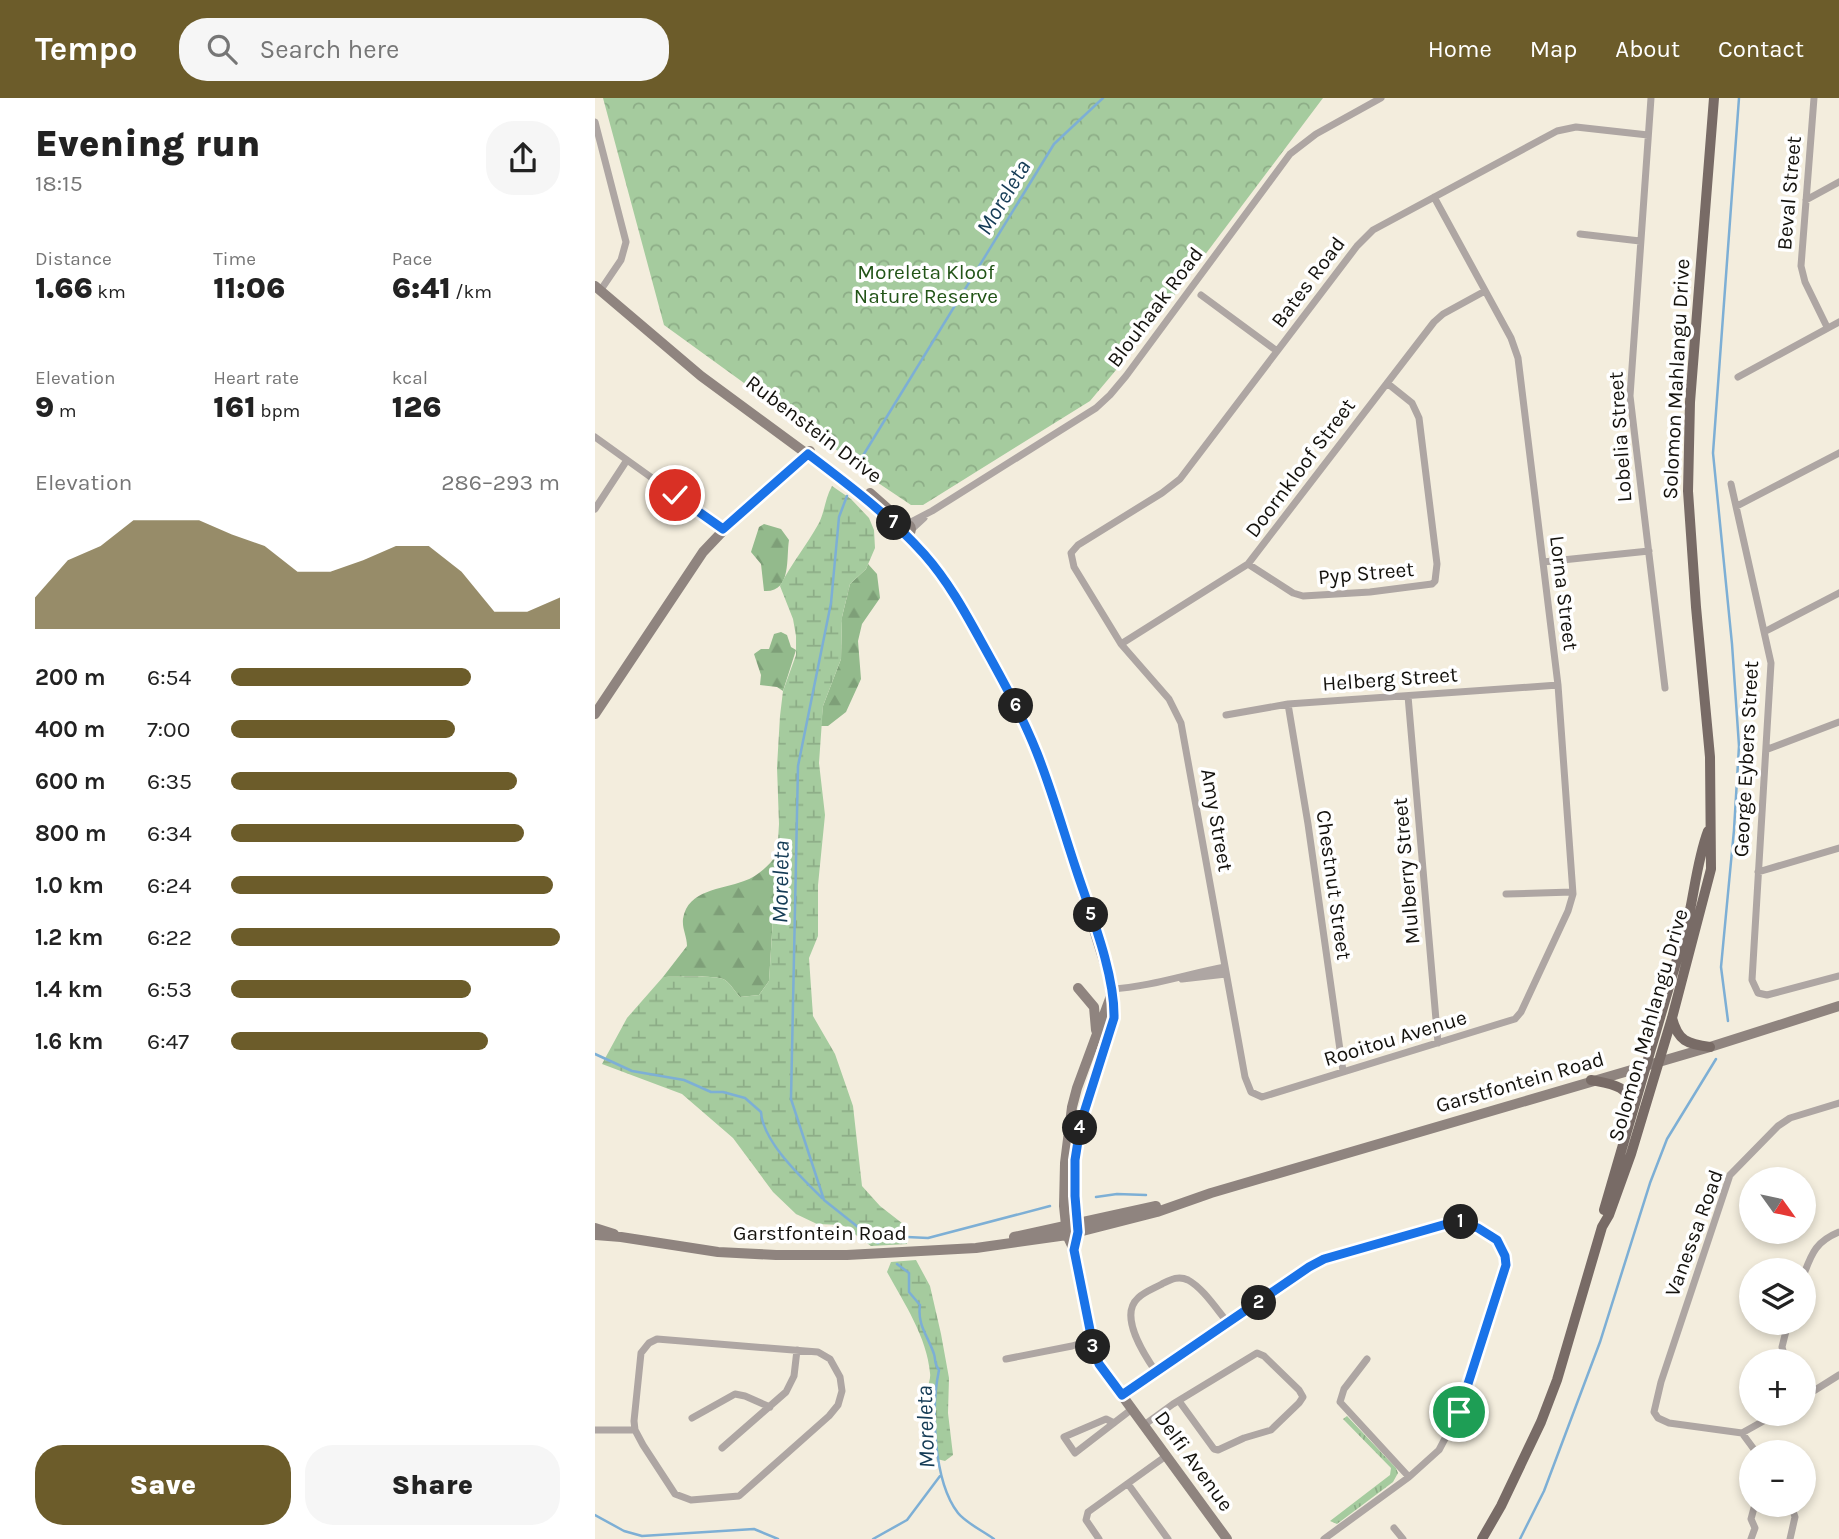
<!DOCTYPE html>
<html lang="en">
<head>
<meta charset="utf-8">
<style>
  body { margin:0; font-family:Karla,sans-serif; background:#f6f6f6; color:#222; height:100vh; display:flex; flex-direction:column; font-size:26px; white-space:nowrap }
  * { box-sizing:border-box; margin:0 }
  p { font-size:23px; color:#767676 }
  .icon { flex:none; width:38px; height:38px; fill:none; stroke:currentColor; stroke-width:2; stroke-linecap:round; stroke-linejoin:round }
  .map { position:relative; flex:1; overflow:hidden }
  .details { display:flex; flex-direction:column; background:#fff; width:595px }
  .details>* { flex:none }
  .needle { width:46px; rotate:123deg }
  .controls { position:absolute; left:1144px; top:1069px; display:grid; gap:14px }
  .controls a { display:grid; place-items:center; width:77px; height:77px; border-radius:50%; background:#fff; box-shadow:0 4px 10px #0003; font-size:35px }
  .pin { position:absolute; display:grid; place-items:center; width:60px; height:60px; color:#fff; margin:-30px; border:4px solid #fff; border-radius:50%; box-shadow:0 2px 7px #0007 }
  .km { position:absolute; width:35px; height:35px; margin:-18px; border-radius:50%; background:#222; color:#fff; font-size:19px; line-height:35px; text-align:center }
  .round { display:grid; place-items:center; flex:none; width:74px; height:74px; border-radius:28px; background:#f6f6f6 }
  .overview { display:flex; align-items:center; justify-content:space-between; height:119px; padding:0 35px }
  h1 { font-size:38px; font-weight:800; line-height:52px }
  .metrics { display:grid; grid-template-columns:repeat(3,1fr); gap:10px; height:119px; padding:7px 35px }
  .metrics div { display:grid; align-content:center }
  .metrics b { font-size:30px; font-weight:800 }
  .metrics small { font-size:19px; font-weight:400 }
  .metrics p { font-size:19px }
  .chart { height:196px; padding:14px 35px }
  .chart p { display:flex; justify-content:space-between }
  .chart svg { width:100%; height:126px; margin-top:7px; fill:#6c5c2a; opacity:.7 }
  .button { display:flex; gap:14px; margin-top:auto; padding:14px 35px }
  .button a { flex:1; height:80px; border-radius:28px; background:#6c5c2a; color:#fff; font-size:28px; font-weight:800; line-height:80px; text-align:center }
  .button a+a { background:#f6f6f6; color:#222 }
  ul { padding:0 35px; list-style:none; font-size:23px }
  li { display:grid; grid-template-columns:112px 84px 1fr; align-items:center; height:52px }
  li i { height:18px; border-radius:9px; background:#6c5c2a }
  header { display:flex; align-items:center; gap:42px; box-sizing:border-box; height:98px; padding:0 35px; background:#6c5c2a; color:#fff }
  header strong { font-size:33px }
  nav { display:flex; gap:38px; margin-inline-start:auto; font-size:24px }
  .search { width:490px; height:63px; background:#f6f6f6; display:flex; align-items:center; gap:18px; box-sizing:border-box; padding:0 24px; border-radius:28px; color:#767676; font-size:26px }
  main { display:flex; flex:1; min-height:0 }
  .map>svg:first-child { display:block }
  .grass { fill:url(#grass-tufts) }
  .forest { fill:url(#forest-firs) }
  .wetland { fill:url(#wetland-marsh) }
  .park { fill:url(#park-crowns) }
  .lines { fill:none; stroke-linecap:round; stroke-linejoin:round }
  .stream { stroke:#7dafd5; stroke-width:2.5 }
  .street { stroke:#aea6a3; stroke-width:7 }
  .secondary { stroke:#8f847f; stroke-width:10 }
  .primary { stroke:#786b66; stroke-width:10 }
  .route-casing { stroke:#fff; stroke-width:14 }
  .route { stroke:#1a73e8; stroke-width:9 }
  .labels { text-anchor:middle; stroke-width:7; stroke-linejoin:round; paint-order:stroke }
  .street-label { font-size:21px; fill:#14120d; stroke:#fff }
  .park-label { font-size:21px; fill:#225417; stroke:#fff }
  .water-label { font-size:23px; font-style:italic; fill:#153c56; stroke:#fff }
</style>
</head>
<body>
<header>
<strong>Tempo</strong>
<div class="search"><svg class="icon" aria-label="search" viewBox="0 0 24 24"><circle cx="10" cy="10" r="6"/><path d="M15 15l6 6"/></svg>Search here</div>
<nav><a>Home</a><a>Map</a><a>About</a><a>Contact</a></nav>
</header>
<main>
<section class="details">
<div class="overview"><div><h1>Evening run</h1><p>18:15</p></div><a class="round"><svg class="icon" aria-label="share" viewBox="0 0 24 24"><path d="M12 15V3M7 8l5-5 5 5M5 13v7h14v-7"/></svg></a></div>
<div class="metrics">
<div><p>Distance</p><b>1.66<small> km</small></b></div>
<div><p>Time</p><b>11:06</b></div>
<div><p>Pace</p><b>6:41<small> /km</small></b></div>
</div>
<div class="metrics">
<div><p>Elevation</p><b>9<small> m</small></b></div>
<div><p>Heart rate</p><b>161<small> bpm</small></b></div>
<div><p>kcal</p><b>126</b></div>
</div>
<div class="chart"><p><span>Elevation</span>286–293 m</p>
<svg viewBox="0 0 160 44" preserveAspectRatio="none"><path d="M0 44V33L10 20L20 15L30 6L40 6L50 6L60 11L70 15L80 24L90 24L100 20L110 15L120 15L130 24L140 38L150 38L160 33V44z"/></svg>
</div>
<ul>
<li><b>200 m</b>6:54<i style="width:73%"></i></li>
<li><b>400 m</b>7:00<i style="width:68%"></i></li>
<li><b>600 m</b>6:35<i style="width:87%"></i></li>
<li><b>800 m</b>6:34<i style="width:89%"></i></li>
<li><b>1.0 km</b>6:24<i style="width:98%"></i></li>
<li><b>1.2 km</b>6:22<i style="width:100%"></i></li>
<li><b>1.4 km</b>6:53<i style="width:73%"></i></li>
<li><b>1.6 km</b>6:47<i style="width:78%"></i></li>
</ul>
<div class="button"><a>Save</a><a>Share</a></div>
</section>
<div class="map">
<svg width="1244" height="1441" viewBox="0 0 1244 1441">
  <defs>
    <pattern id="grass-tufts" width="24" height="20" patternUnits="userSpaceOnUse" patternTransform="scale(1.75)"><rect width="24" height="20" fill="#a5cb9e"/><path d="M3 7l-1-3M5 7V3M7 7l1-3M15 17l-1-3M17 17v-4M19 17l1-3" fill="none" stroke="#8dad87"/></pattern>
    <pattern id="forest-firs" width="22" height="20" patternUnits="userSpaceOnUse" patternTransform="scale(1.75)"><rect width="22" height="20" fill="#93ba8c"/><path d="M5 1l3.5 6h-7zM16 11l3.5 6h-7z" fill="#7e9f78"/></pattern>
    <pattern id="wetland-marsh" width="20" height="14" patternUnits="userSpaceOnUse" patternTransform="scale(1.75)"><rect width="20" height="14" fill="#a5cb9e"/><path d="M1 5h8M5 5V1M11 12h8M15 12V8" fill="none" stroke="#8dad87"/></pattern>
    <pattern id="park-crowns" width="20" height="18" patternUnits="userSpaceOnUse" patternTransform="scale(1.75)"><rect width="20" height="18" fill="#a5cb9e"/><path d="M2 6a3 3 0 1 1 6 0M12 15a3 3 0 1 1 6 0" fill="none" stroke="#8dad87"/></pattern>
  </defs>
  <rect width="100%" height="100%" fill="#f3eddd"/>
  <path class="grass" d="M752,1318l49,52 2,5 -5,9 -56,42 -7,-3 60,-46 1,-7 -48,-49z"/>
  <path class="forest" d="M169,426l17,5 8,11c-3,18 3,53 -25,51l-3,-27 -10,-12 8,-25z
    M273,466l9,10 3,24 -18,26 -4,17 3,38 -15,33 -18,14h-7l2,-20 18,-47 1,-42 8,-33 16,-15z
    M186,534l6,3 4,12 5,3 -13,41 -6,-4 -17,-2 1,-10 -7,-21 7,-5h8l5,-15z
    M182,756l-8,127 -10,14 -19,2c-5,-5 -9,-13 -15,-17 -7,-5 -49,-3 -62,-3l24,-31c0,-10 -5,-17 -4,-27 5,-30 38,-29 61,-38 13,-4 26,-16 33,-27z"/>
  <path class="wetland" d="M237,388l19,13 18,19 5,12 1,18 -9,21 -16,15 -8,33 -1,42 -18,47 -4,57 6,52 -7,70v51l-9,22 4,58 22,38 18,52 9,80 18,20 27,21v17l-36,2 -29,-21 -25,-1 -21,-10 -23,-22 -40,-54 -51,-44 -80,-30 25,-46 36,-41c13,0 55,-2 62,3 6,4 10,12 15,17l19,-2 10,-14 10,-157 -2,-57 3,-51 3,-25 13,-36v-19l-3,-17 -13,-33c11,-22 27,-41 39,-63 6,-12 6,-25 13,-37z
    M321,1162l14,26 11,48 8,44 -1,35 5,42 -8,6 -8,-2c-3,-23 -10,-47 -9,-71 0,-5 3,-9 2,-15 -3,-36 -26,-70 -43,-101l4,-10z"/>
  <path class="park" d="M8,0h720l-186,247 -47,56 -167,104h-12l-58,-39 -4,-7 -185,-134z"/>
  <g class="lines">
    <path class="stream" d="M261,369l198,-323 49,-46
      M252,398l-8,21 -8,86 -33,163 -7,333 33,101 54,43
      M1133,923l-7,-54 13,-137 5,-84 -7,-102 -19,-191 26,-355
      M0,956l37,17 52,9 27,12h12l22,6 16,14c2,30 40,65 61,86
      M501,1099l21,-3 29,1
      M312,1139l21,1 122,-32
      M302,1166l12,9v19l11,13c-3,20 8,31 14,49 2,7 0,10 5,16 -8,37 -6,111 19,143 8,10 25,18 36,26
      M0,1417l29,16 18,5 112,-7 24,10
      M278,1441l34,-19 33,-44
      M925,1441l24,-48 56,-149 50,-159 17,-44 49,-80"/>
    <path class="street" d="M1056,0l-21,298 35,292
      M1219,0l-13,168 4,16 22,45
      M0,24l31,120 -5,18 -21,31
      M839,99l77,141 7,20 40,327 15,209 -5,17 -47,101 -6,7 -253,78 -11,-5 -6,-15 -64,-354 -12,-24 -48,-55 -47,-77 -3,-14 7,-8 84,-52 18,-14 177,-233 16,-16 184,-99 19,-4 72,8
      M1211,102l33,-18
      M985,136l60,7
      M606,197l76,56
      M1143,279l101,-55
      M0,339l128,92
      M1136,386l40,179 -19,317 6,13 9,2 72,-19
      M1142,408l102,-53
      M0,411l32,-49
      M312,426l25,-13 164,-103 14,-13 16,-19 164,-222 26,-20 65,-36
      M316,432l13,-12
      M948,464l106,-11
      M653,466l45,29 10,3 67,-4 62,-8 3,-3 2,-17 -18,-146 -7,-15 -25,-20
      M1171,533l73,-38
      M526,546l127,-80 186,-242 9,-8 42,-23
      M813,598l30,347
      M693,606l20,120 35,247
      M631,617l62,-11 270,-19
      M1173,651l71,-27
      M1163,774l81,-24
      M911,796l66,-2
      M587,881l44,-5
      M516,891c39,-2 76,-15 114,-22
      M1209,1176c8,-22 13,-33 35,-42
      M62,1241l161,13 12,7 10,18 2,14 -4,14 -9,11 -90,80 -48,4 -16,-6 -32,-49 -8,-15 -1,-9 7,-68 8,-10z
      M411,1261l66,-13 19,-6
      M772,1261l-23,30 -4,13 69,75
      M1191,1264l-4,-15 6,-24
      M561,1274c-11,-16 -38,-56 -18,-74 6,-6 17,-10 24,-14 8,-4 16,-9 26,-4 15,8 29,30 41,44
      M527,1297l195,-133 133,-40c29,-2 58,19 55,50l-46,140 -20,38 -30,27 -85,62
      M1209,1299l35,-22
      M1181,1316l-34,19 -73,-10 -11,-5 -4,-6 7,-30 69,-207 48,-49 12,-8 49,-15
      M97,1320l43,-24 10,2 25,11
      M519,1325l-8,-4 -42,18 11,16 57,-44
      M549,1327l29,-21 84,-51 7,3 35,34 4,7 -4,6 -28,27 -27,8 -26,12 -4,-1 -35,-48
      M0,1332h40
      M1147,1335l14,19
      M127,1350l64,-56 8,-16 3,-26
      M533,1386l40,55
      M799,1430l9,11
      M504,1441l-13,-19 2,-8 78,-56
      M1156,1441l4,-11 -4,-9 3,-11
      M1195,1441l5,-22 -4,-12"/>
    <path class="secondary" d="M0,188l106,90 140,103 60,51
      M275,395l35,31
      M306 431a5 5 0 1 1 10 0a5 5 0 1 1-10 0Z
      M310,436l43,50 72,131 26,62 62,197 6,44 -35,114 -5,47 4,53 -4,18
      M0,616l108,-162 36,-38 71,-63
      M483,890l16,19 2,23
      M516,898l-34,92 -5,19 -7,56 -1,43 3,29 7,15 13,72 12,42 128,175
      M0,1130l19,6
      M0,1137l26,2 97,15 58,3h71l129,-7 91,-13 90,-23 54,-19 499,-146 129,-41
      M419,1139l142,-31"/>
    <path class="primary" d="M1077,920c6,23 15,26 38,29
      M996,982c20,4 38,5 42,28
      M1009,1112l81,-278c9,-33 11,-69 23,-101
      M887,1441l19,-33 40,-84 16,-42 45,-153 7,-12 22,-61 41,-136 39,-149 -1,-112 -14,-150 -8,-116 2,-89 24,-304"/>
  </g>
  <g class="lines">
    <defs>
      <path id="route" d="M80,397l48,34 85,-75c41,31 82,62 116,100 24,27 41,58 58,89 20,36 40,72 55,110 15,38 26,77 39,116 14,43 39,104 38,149l-33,104 -6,38v36l3,36 -4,18 20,100 5,14 23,31 187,-128 15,-8 133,-38 21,7 19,12 8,16 1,9 -47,147"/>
    </defs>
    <use href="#route" class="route-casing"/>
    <use href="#route" class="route"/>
  </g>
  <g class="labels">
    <g class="street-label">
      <text transform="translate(1194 95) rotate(-85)" y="7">Beval Street</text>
      <text transform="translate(713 184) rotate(-53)" y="7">Bates Road</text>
      <text transform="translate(560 209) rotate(-53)" y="7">Blouhaak Road</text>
      <text transform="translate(1081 281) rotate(-87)" y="7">Solomon Mahlangu Drive</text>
      <text transform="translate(219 331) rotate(37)" y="7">Rubenstein Drive</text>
      <text transform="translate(1025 339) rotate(-94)" y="7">Lobelia Street</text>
      <text transform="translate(705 370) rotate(-53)" y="7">Doornkloof Street</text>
      <text transform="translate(771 475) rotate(-5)" y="7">Pyp Street</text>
      <text transform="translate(969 495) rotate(83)" y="7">Lorna Street</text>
      <text transform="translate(795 581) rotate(-4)" y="7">Helberg Street</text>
      <text transform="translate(1151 661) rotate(-87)" y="7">George Eybers Street</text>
      <text transform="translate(622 722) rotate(80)" y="7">Amy Street</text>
      <text transform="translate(811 773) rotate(-95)" y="7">Mulberry Street</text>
      <text transform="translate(739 787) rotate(82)" y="7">Chestnut Street</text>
      <text transform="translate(1053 927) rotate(-74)" y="7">Solomon Mahlangu Drive</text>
      <text transform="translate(800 940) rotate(-17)" y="7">Rooitou Avenue</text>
      <text transform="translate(925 984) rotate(-16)" y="7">Garstfontein Road</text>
      <text x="225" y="1142">Garstfontein Road</text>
      <text transform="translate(1099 1135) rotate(-70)" y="7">Vanessa Road</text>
      <text transform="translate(599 1363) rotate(54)" y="7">Delfi Avenue</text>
    </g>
    <g class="park-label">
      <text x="331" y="181">Moreleta Kloof<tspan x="331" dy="24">Nature Reserve</tspan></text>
    </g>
    <g class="water-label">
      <text transform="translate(408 99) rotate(-59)" y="8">Moreleta</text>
      <text transform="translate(185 784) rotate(-89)" y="8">Moreleta</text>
      <text transform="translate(330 1329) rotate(-92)" y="8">Moreleta</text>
    </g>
  </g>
</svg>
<div class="controls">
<a><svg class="needle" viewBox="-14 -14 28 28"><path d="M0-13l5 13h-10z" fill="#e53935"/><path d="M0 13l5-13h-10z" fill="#767676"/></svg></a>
<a><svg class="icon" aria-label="layers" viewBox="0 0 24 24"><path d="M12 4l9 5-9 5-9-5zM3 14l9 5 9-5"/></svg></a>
<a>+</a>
<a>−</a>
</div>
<div class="pin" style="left:864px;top:1314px;background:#1e9e55"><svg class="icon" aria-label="arrive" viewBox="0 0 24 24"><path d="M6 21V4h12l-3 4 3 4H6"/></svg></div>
<div class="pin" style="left:80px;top:397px;background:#d93025"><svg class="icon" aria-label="check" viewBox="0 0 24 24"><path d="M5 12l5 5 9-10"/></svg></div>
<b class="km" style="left:866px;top:1124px">1</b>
<b class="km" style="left:664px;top:1205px">2</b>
<b class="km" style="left:498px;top:1249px">3</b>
<b class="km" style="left:485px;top:1030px">4</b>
<b class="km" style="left:496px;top:817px">5</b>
<b class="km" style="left:421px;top:608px">6</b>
<b class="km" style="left:299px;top:425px">7</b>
</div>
</main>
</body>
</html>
